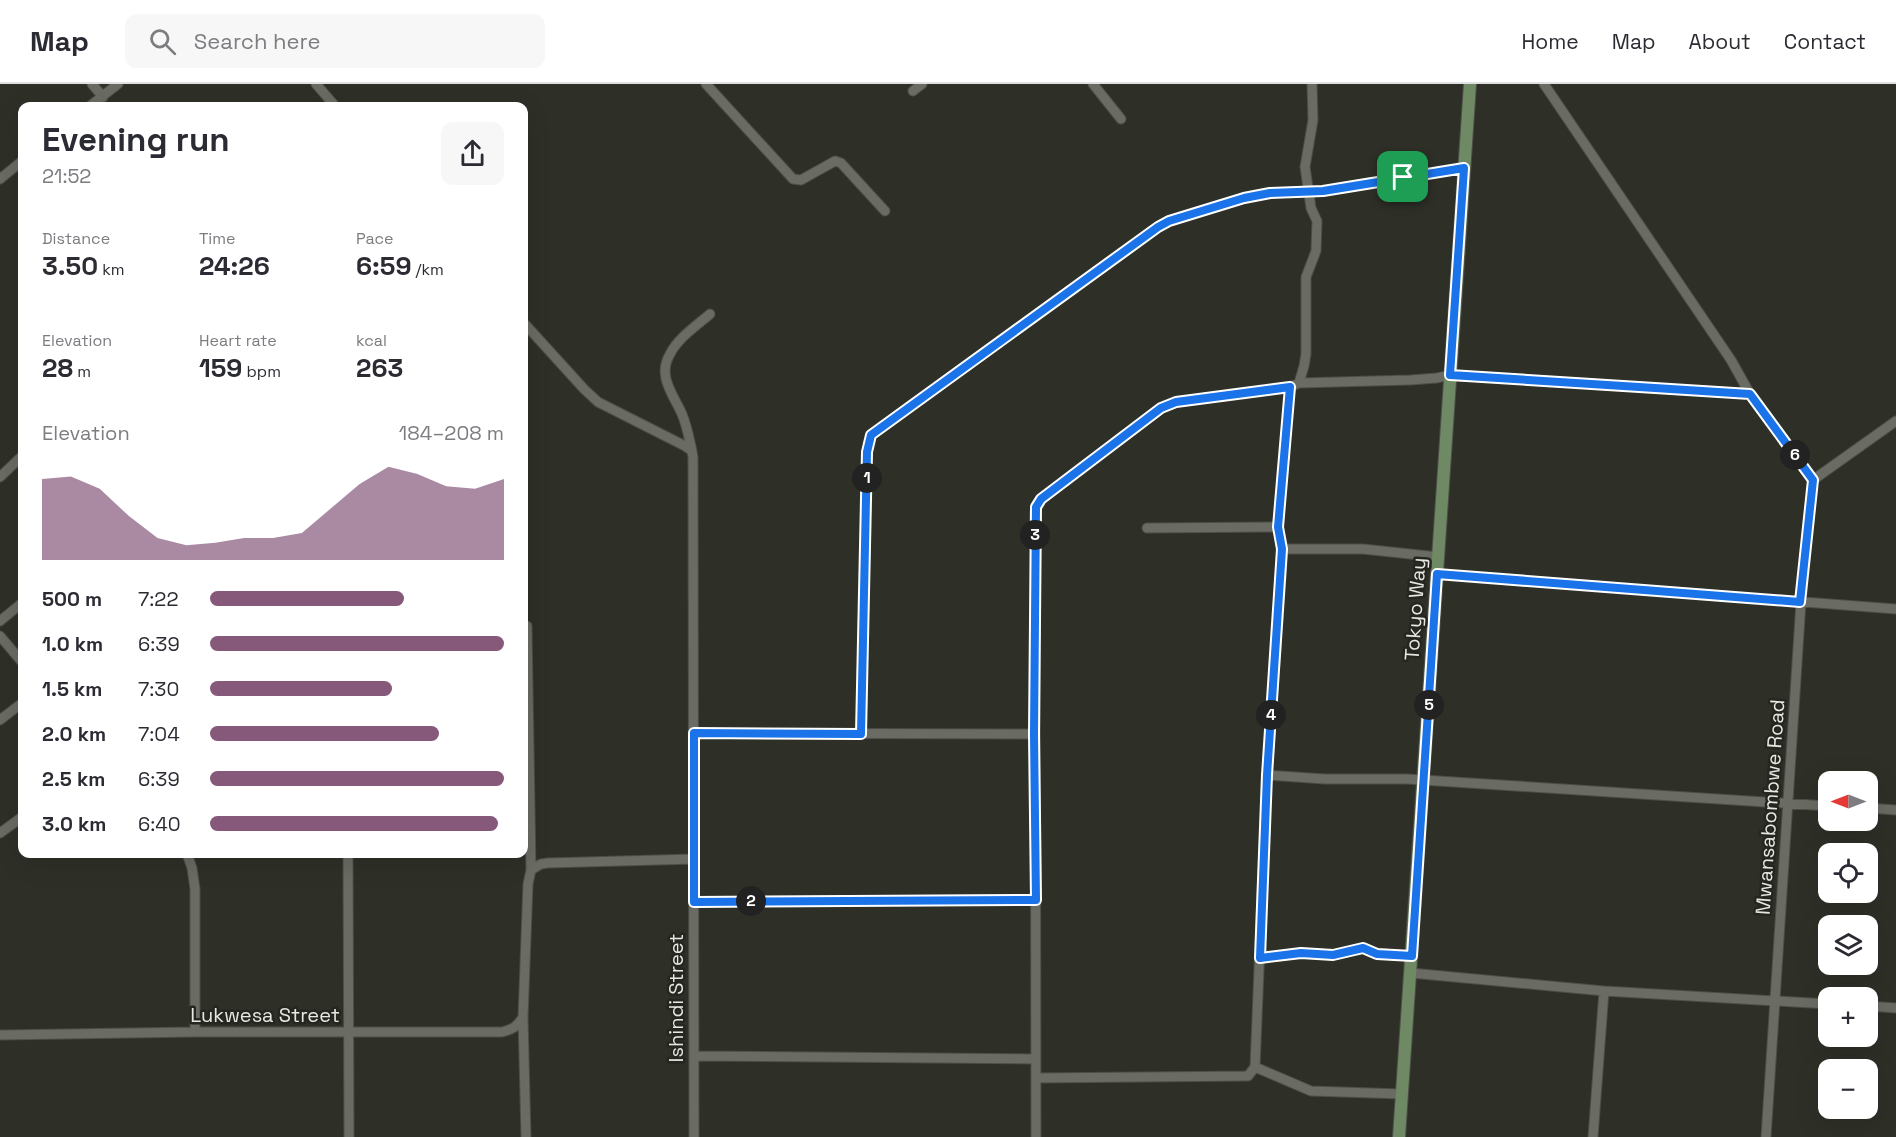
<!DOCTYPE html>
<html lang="en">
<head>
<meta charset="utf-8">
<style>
  body { margin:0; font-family:"Space Grotesk",sans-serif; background:#f7f7f7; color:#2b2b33; height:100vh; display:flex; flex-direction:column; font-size:22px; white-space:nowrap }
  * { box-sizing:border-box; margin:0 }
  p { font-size:20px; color:#7c7c81 }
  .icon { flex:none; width:33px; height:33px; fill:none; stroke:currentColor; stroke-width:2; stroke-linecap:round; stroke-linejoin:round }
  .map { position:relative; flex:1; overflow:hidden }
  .side { position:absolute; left:18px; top:18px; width:510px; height:756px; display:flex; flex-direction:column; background:#fff; border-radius:12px; box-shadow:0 6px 24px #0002 }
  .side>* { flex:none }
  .needle { width:39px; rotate:270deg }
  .fabs { position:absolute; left:1818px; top:687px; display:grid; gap:12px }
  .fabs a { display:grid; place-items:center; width:60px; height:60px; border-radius:12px; background:#fff; box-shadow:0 6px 24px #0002; font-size:30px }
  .pin { position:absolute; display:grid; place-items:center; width:51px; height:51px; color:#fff; margin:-26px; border-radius:12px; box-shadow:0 3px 9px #0006 }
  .km { position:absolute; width:30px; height:30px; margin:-15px; border-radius:50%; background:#222; color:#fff; font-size:16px; line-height:30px; text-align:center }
  .round { display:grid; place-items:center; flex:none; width:63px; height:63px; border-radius:12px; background:#f7f7f7 }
  .head { display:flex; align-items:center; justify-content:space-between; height:102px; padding:0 24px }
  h1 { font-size:33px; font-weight:700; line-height:45px }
  .metrics { display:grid; grid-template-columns:repeat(3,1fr); gap:9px; height:102px; padding:6px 24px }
  .metrics div { display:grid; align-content:center }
  .metrics b { font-size:26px; font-weight:700 }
  .metrics small { font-size:16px; font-weight:400 }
  .metrics p { font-size:16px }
  .chart { height:168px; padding:12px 24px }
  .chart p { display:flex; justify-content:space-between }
  .chart svg { width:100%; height:108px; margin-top:6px; fill:#86597b; opacity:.7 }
  ul { padding:0 24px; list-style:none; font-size:20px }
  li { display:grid; grid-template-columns:96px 72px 1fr; align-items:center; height:45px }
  li i { height:15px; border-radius:8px; background:#86597b }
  header { display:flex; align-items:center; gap:36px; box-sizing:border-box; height:84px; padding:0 30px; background:#fff; border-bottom:2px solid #e1e1e2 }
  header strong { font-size:28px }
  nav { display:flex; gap:33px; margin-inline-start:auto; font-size:21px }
  .search { width:420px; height:54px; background:#f7f7f7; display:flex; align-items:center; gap:15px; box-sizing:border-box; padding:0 21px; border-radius:12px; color:#7c7c81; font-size:22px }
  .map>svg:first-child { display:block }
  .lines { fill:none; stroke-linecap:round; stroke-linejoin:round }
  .street-casing { stroke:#4d4e48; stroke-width:11 }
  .secondary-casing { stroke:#4d4e48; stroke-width:14 }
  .street { stroke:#6a6b63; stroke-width:9 }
  .secondary { stroke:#6e8964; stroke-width:12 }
  .route-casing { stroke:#fff; stroke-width:12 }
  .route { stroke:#1a73e8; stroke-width:8 }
  .labels { text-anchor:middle; stroke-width:5; stroke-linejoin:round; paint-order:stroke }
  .street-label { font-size:20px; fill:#e7e8e3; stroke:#25261f }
</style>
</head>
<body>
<header>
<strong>Map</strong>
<div class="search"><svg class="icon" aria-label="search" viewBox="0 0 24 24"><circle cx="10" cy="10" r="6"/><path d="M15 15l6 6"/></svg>Search here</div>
<nav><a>Home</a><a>Map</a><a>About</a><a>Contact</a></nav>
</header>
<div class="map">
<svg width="1896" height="1053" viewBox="0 0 1896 1053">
  <rect width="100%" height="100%" fill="#2e3028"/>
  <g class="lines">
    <defs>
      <path id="street" d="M92,0l11,13
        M316,0l19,22
        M706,0l87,95 8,1 34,-19 6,2 44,48
        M1093,0l28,35
        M1544,0l187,276 19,34
        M913,7l9,-7
        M90,22l28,-22
        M0,95l22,-18
        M524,239l60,66 14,13 87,44 7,5 1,7 1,679
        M1299,299l5,-17 2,-12v-77l10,-26 1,-30 -6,-13 -6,-41 8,-47 -1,-36
        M692,367c-3,-13 -5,-25 -10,-37 -9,-20 -25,-38 -12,-60 8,-16 26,-28 40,-40
        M0,393l22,-21
        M1813,396l83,-59
        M1147,444l131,-1
        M1283,465h80l75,8
        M1437,490l459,35
        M0,537l22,-18
        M0,552l22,26
        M0,636l22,-17
        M694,649l340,1
        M861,650l6,-282 4,-17 287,-208 11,-6 75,-23 26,-5 53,-2 141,-23
        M1267,691l58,4h82l421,27
        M1868,724l28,2
        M0,749l22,-16
        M187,770l5,14 3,21v143
        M348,770l1,283
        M531,786l10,-6 7,-1 146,-4
        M694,818l342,-2
        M1260,874l41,-5 32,2 30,-7 14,6 35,2
        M1411,889l193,18 224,13
        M1868,922l28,2
        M0,951l195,-3h307c11,-3 15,-5 21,-15
        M694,972l342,3
        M1255,983l56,24 91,3
        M1036,994l212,-2 7,-9 12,-292 16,-226 -5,-22 12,-140
        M526,1053l-3,-120 5,-133 3,-14 -4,-244
        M1036,1053l-1,-625 6,-13 120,-91 15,-6 114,-15 9,-4 111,-3 27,-2 13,-3 300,19 63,86
        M1593,1053l11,-146
        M1766,1053l35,-535 12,-122"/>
      <path id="secondary" d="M1399,1053l71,-1053"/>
    </defs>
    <use href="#street" class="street-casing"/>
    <use href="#secondary" class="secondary-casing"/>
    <use href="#street" class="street"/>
    <use href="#secondary" class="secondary"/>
  </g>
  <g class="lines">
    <defs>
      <path id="route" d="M1464,84l-14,207 300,19 63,86 -13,122 -363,-28 -25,382 -35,-2 -14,-6 -30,7 -32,-2 -41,5 7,-183 15,-226 -4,-22 12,-140 -114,15 -15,6 -120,91 -5,8 -2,227 2,166 -342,2v-169l167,1 6,-282 4,-17 287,-208 11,-6 75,-23 26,-5 53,-2z"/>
    </defs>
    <use href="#route" class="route-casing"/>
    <use href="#route" class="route"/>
  </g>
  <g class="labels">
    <g class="street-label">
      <text transform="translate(1415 525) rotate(-86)" y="7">Tokyo Way</text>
      <text transform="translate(1770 723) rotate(-86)" y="7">Mwansabombwe Road</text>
      <text transform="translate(676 914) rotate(-90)" y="7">Ishindi Street</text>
      <text x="265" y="938">Lukwesa Street</text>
    </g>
  </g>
</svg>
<div class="fabs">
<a><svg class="needle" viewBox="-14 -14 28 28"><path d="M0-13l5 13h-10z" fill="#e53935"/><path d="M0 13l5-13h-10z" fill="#7c7c81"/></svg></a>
<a><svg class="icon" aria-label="locate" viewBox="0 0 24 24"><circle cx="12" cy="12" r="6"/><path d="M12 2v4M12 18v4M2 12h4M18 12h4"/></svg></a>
<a><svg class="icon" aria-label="layers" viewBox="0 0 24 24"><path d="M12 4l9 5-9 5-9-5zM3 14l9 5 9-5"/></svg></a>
<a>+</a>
<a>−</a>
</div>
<div class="pin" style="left:1403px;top:93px;background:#1e9e55"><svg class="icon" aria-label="arrive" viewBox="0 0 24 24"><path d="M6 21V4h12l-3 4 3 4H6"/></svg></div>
<b class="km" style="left:867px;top:394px">1</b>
<b class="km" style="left:751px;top:817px">2</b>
<b class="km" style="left:1035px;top:451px">3</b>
<b class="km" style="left:1271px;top:631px">4</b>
<b class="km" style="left:1429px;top:621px">5</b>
<b class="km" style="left:1795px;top:371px">6</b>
<section class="side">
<div class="head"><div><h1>Evening run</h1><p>21:52</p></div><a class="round"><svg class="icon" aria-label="share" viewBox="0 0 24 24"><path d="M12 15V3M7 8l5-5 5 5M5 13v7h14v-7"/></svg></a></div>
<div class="metrics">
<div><p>Distance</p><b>3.50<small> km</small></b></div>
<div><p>Time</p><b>24:26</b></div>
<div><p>Pace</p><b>6:59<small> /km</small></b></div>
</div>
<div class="metrics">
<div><p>Elevation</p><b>28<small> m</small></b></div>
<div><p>Heart rate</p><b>159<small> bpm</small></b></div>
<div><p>kcal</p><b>263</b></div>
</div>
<div class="chart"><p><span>Elevation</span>184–208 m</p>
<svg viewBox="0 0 160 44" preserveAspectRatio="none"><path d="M0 44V11L10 10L20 15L30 26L40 35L50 38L60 37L70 35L80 35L90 33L100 23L110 13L120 6L130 9L140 14L150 15L160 11V44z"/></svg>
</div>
<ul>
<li><b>500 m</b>7:22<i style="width:66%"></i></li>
<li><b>1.0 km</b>6:39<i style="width:100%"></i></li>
<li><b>1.5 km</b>7:30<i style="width:62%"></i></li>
<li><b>2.0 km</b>7:04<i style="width:78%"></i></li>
<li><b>2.5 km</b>6:39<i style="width:100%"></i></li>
<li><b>3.0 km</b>6:40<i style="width:98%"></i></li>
</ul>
</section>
</div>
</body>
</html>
